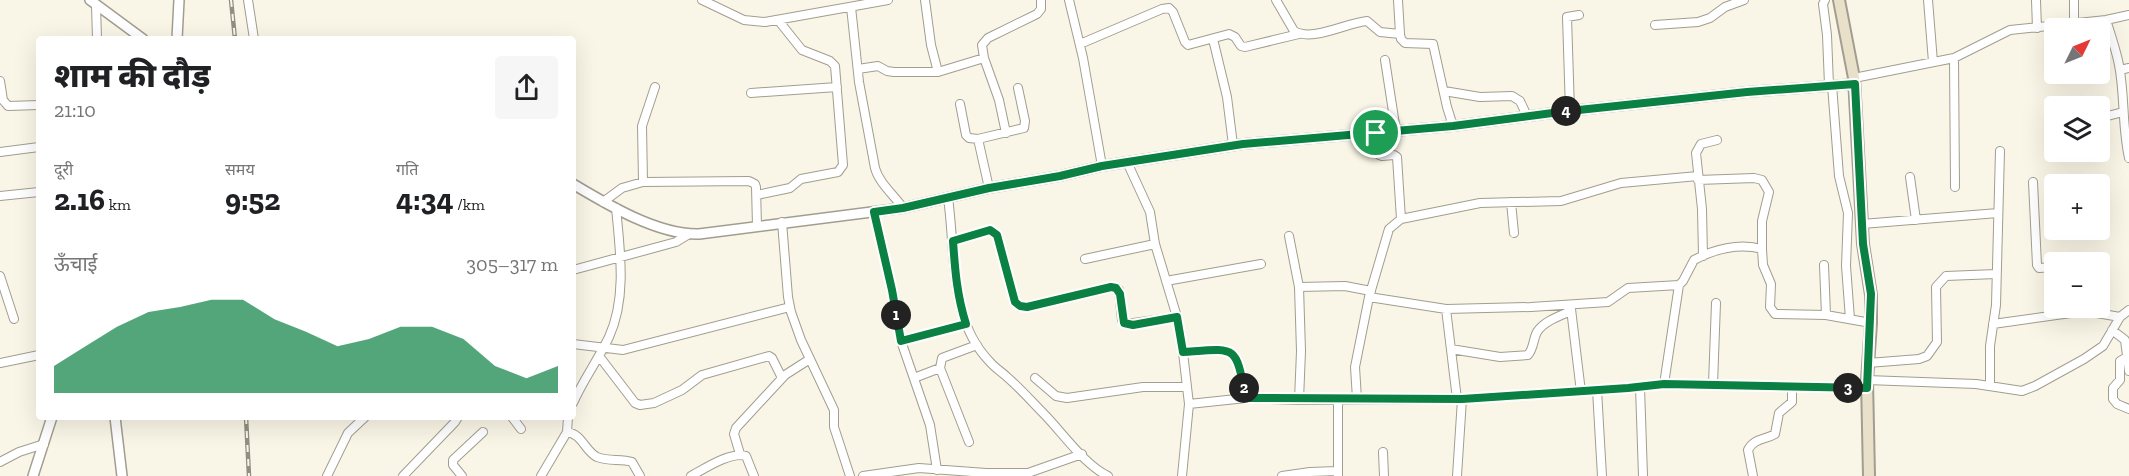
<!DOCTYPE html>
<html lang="hi">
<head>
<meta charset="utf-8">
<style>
  body { margin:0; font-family:"Zilla Slab","Noto Sans Devanagari",serif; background:#f6f6f6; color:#202124; height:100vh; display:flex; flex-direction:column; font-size:22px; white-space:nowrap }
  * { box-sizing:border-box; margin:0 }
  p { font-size:20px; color:#757577 }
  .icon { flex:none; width:33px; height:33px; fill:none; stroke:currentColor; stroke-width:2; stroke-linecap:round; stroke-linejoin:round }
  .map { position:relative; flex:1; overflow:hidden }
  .details { position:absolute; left:36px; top:36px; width:540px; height:384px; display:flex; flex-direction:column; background:#fff; border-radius:6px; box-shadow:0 6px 24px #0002 }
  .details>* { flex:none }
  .needle { width:39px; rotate:47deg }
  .tools { position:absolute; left:2044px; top:18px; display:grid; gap:12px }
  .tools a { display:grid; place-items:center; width:66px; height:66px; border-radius:6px; background:#fff; box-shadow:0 6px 24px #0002; font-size:30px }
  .pin { position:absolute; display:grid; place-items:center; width:51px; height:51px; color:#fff; margin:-26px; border:3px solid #fff; border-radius:50%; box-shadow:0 2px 6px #0007 }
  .km { position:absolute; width:30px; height:30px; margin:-15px; border-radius:50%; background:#222; color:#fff; font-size:16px; line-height:30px; text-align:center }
  .round { display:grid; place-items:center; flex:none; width:63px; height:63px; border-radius:6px; background:#f6f6f6 }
  .summary { display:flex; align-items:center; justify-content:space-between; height:102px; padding:0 18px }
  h1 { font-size:33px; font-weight:800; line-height:45px }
  .figures { display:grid; grid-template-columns:repeat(3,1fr); gap:9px; height:102px; padding:6px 18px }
  .figures div { display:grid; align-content:center }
  .figures b { font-size:30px; font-weight:800 }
  .figures small { font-size:16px; font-weight:400 }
  .figures p { font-size:16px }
  .chart { height:168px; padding:12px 18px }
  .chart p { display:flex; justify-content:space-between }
  .chart svg { width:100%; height:108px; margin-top:6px; fill:#0b8043; opacity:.7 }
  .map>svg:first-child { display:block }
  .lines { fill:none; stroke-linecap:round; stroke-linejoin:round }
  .minor-casing { stroke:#a29d90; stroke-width:10 }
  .tertiary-casing { stroke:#a29d90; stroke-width:12 }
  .secondary-casing { stroke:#a29d90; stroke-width:14 }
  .minor { stroke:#fff; stroke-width:8 }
  .tertiary { stroke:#fff; stroke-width:9 }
  .secondary { stroke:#e8e0c9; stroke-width:10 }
  .rail-casing { stroke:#918f84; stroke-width:4.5 }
  .rail { stroke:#faf6e7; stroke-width:2; stroke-dasharray:7; stroke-linecap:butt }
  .route-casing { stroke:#fff; stroke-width:12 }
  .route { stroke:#0b8043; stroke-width:8 }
</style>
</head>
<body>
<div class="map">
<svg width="2129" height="476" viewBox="0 0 2129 476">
  <rect width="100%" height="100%" fill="#faf6e7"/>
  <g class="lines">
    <defs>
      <path id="minor" d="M248,0l6,39
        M702,0l42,20 21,2 123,-22
        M925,0l6,45 7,27
        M1069,0l14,58 19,108
        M1276,0l18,31c18,11 52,-8 73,-10l13,11 20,2 1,5 4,4 28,1 14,63 6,19
        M1398,0l2,34
        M1825,0l-2,4 4,31 2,50
        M1928,0l5,62
        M2036,0l1,28
        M96,5l1,34
        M851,7l8,75 16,86c4,15 19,27 28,40
        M2106,20c5,15 10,30 13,45 6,31 3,62 10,93
        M2074,24v-24
        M1655,25l43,-3 12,-4 15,-11 19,-7
        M1213,39l14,58 6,48
        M1080,44l82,-35 7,-1 4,4 12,30 3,3 41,-11 6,3 6,9 4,1 54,-13
        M1954,58l1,129
        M1385,60l11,71
        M858,69l20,-3 9,5 7,1h44l46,-14
        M2120,70l9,-2
        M1854,78l100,-20 56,-28 96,-10 23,-5
        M0,81l3,19 5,6 31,-1
        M1832,85l7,91 9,37 -2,53 4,53
        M1444,91l36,6 32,-1 8,5 7,15
        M751,93l86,-6
        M960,104l6,31 3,3 9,1 11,49
        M1570,111l-3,-94 12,-2
        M2100,118l23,-6
        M1006,133l-7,-33 -15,-42 -2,-13 6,-7 49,-24 4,-5v-9
        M2055,136v-1
        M978,139l46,-11 1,-7 -7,-33
        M0,152l39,-5
        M1127,162l23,50 5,32 22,73 5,27 7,60 -7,72
        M1910,177l6,43
        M1698,180l56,-2 8,2 7,12 -7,29v28
        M643,182l-1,-56 13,-39
        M2033,182l4,83 2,3 16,-1
        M757,195l33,-7 11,-9 37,-7 5,-7 -8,-99 -5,-5 -28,-11 -24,-30
        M0,196l39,-4
        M948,198c8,55 0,121 42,164 5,6 12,10 17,15 14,12 26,26 39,39 18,19 39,49 62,60
        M603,202l19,-14 21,-6 106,-1 6,3 1,3 1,39
        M1511,202l3,31
        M874,212l18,78 9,51 65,-17
        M1401,219l79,-16 81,-2 60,-18 77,-7
        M782,222l6,75 3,15 10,28 33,70v17l16,49
        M1862,224l136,-11
        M1289,236l10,51 46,-1 26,5
        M953,241l37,-11 7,5 18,67 5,5h7l84,-20 5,1 3,2 3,30 4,4 51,-7
        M1703,256l-1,-47 -6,-56 5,-9 16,-4
        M1085,259l70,-15
        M1824,265l2,50
        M573,270l103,-28 13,-8
        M0,276l14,43
        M1166,281l95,-17
        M1299,287l2,64 -2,49
        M1369,297l77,12 85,-2 77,-5 20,-14 51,-3 4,-4 11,-21c20,-11 45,-17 68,-11l1,16 8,19 -1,23 5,7 51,1 45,8
        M1446,309l11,90
        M1571,309l10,83
        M1993,324l92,-13 35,6
        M2112,330l13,10 4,31
        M901,341l29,84 7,45
        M573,344l50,6 167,-43
        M1451,349l49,8 28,-2c6,-7 5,-16 9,-23 7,-11 23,-16 34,-21
        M1183,352c55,-4 52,-8 63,46
        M599,356l36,47 5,2 14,-2 28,-13 20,-15 67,-19 3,2 10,20
        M2127,357l-7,4v19l-7,8v11l4,5 12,5
        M0,363l39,-8
        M1868,363l51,-4 8,-3 10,-14 -1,-55 10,-11 50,-2
        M914,378l26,-10
        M1035,378l21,18 11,2 76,-11h43
        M1867,380l109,4 46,7 13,-5 49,-27 19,-13 17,-29 9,-7
        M1664,384l15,-99
        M1713,384l3,-81
        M1990,385v-39l6,-41 4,-154
        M1640,387l3,89
        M1597,390l5,86
        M1357,399l-2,-32 14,-70 20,-68 12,-10 -4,-62 -3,-2 -12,1 -3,-1 -3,-22
        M573,403c10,-23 25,-43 36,-66 18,-39 11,-87 7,-129
        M1189,404l57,-6 53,2 163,-1 166,-11 36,-4 203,4
        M512,417l9,12
        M567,432c15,2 18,19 30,25 12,5 24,1 35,5l8,14
        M969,442l-29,-74 2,-10 35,-13
        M1383,452l1,24
        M740,454l-6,-20 2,-6 49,-53 25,-16
        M0,462l19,-10 25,-8
        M327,476l21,-43 17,-16
        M403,476l52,-54 3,-5
        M462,476l-9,-11v-5l30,-28
        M541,476l26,-44 1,-15
        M691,476c13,-7 40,-25 55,-20l8,20
        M863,476l56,-8 67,5h42l54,-19
        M1282,476l28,-4 27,-1
        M1338,476v-77
        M1457,476l5,-77
        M1753,476l-5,-26c6,-12 17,-10 27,-16l4,-21 13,-11v-15"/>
      <path id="tertiary" d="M90,0l53,39
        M177,39l2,-39
        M573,184c35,21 85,51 126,50l204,-26 86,-20 71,-12 42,-10 141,-22 210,-18 107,-14 187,-20 108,-8
        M115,417l7,59
        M33,476l19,-59"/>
      <path id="secondary" d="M1839,0l15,78 9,166 8,51v28l-4,57 2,96"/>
    </defs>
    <use href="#minor" class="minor-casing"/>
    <use href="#tertiary" class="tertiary-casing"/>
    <use href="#secondary" class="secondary-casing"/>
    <use href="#minor" class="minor"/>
    <use href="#tertiary" class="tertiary"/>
    <use href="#secondary" class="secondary"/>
    <defs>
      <path id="rail" d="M231,0l4,39
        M246,417l3,59"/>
    </defs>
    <use href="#rail" class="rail-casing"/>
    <use href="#rail" class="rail"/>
  </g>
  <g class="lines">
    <defs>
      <path id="route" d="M1855,84l8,160 8,50 -4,94 -203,-4 -36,4 -166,11 -216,-1c-11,-54 -8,-50 -63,-46l-6,-35 -44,8 -9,-2 -4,-29 -4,-6 -5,-1 -84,20 -7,-1 -5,-4 -18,-67 -7,-5 -37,11c2,29 4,55 13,83l-65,17 -9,-51 -18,-78 29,-4 86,-20 71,-12 42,-10 141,-22 210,-18 107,-14 187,-20z"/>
    </defs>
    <use href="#route" class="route-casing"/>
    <use href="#route" class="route"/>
  </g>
</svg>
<div class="tools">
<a><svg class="needle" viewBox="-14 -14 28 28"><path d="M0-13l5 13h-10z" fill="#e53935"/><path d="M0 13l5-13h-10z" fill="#757577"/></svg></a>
<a><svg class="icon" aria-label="layers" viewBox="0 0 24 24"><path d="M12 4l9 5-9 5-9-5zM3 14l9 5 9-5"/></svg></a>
<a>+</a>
<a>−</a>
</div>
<div class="pin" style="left:1376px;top:133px;background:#1e9e55"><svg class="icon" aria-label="arrive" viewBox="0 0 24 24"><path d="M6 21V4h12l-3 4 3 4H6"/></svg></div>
<b class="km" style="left:896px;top:315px">1</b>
<b class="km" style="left:1244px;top:388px">2</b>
<b class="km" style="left:1848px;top:388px">3</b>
<b class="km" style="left:1566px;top:111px">4</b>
<section class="details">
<div class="summary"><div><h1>शाम की दौड़</h1><p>21:10</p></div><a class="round"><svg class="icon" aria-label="share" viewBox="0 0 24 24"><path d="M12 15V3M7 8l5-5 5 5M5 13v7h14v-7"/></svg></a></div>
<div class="figures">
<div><p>दूरी</p><b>2.16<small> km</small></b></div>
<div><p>समय</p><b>9:52</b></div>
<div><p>गति</p><b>4:34<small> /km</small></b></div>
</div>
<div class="chart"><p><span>ऊँचाई</span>305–317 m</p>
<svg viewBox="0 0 160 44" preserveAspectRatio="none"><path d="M0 44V33L10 25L20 17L30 11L40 9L50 6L60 6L70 14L80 19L90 25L100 22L110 17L120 17L130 22L140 33L150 38L160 33V44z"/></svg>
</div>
</section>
</div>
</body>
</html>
